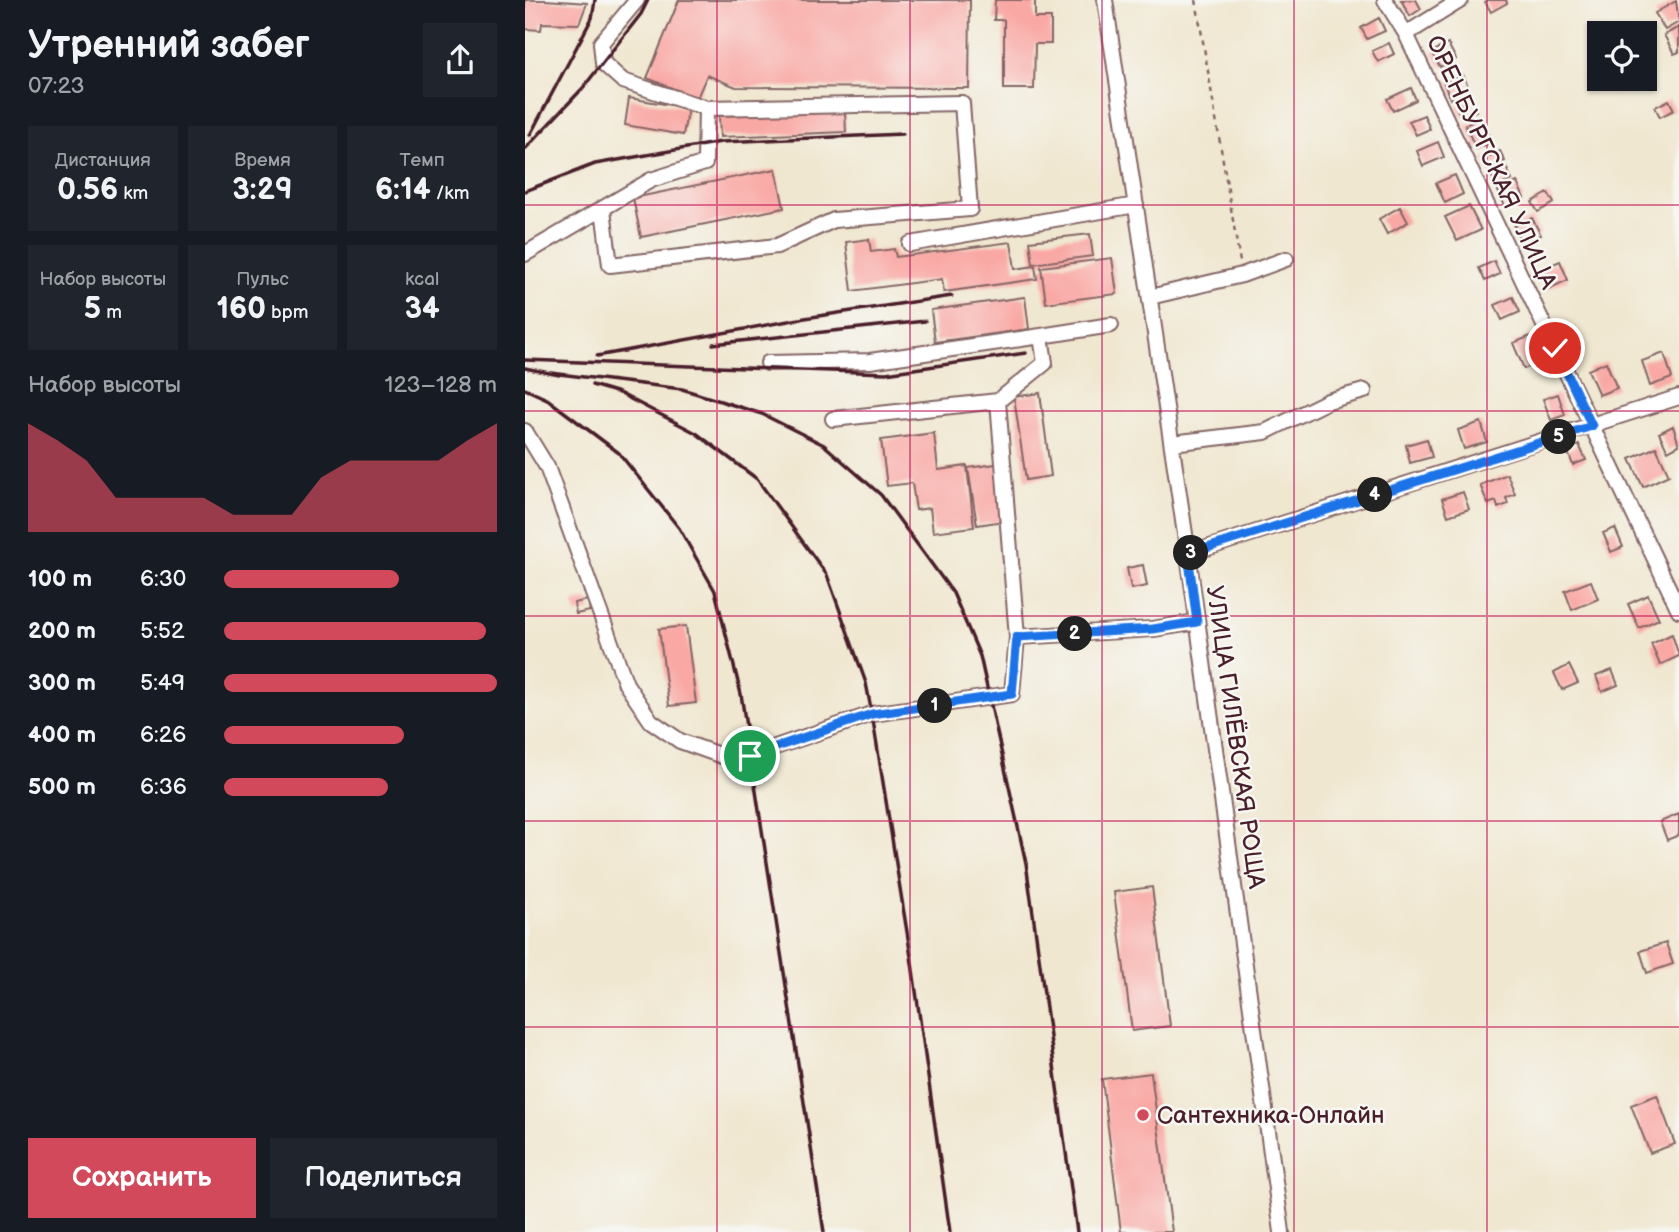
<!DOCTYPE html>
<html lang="ru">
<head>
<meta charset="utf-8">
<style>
  body { margin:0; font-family:"Balsamiq Sans",sans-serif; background:#20242c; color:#f1f3f6; height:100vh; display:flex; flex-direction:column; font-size:26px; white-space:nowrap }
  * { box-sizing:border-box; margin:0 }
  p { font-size:23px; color:#9ea1a6 }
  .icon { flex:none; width:38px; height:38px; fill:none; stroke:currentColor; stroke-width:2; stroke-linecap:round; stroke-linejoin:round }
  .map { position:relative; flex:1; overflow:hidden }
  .drawer { display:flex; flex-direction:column; background:#171b24; width:525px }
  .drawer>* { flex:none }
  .buttons { position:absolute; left:1062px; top:21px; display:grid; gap:14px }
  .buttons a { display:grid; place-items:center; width:70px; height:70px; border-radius:0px; background:#171b24; box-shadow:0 2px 5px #0004; font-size:35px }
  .pin { position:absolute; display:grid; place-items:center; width:60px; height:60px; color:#fff; margin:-30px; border:4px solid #fff; border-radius:50%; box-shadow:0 2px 7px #0007 }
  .km { position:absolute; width:35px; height:35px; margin:-18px; border-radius:50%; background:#222; color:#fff; font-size:19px; line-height:35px; text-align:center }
  .round { display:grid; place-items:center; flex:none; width:74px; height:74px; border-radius:0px; background:#20242c }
  .headline { display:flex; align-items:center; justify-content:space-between; height:119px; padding:0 28px }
  h1 { font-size:38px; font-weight:700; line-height:52px }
  .metrics { display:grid; grid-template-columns:repeat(3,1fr); gap:10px; height:119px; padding:7px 28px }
  .metrics div { display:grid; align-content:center; border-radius:0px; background:#20242c; text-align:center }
  .metrics b { font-size:30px; font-weight:700 }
  .metrics small { font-size:19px; font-weight:400 }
  .metrics p { font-size:19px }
  .chart { height:196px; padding:14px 28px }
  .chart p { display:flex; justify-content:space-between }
  .chart svg { width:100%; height:126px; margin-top:7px; fill:#d1495b; opacity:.7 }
  .button { display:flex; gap:14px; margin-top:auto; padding:14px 28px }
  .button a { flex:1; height:80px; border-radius:0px; background:#d1495b; color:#fff; font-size:28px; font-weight:700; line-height:80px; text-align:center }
  .button a+a { background:#20242c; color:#f1f3f6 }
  ul { padding:0 28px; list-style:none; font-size:23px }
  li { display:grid; grid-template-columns:112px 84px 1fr; align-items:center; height:52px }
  li i { height:18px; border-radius:9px; background:#d1495b }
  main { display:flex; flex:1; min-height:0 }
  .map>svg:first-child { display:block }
  .building { fill:#f9a8a4 }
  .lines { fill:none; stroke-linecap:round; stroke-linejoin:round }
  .minor-casing { stroke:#846565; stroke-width:18 }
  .path { stroke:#846565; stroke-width:2.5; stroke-dasharray:5 5; stroke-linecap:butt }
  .minor { stroke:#fff; stroke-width:14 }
  .rail { stroke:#4a1f2b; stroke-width:3.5 }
  .route-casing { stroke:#fff; stroke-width:14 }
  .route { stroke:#1a73e8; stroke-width:9 }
  .grid { fill:none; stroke:#c2185b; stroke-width:2; stroke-opacity:0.55 }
  .poi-dot { fill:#d1495b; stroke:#f6f6f2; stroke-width:2.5 }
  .labels { text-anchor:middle; stroke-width:5; stroke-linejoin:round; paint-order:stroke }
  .street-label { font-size:24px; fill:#4a1f2b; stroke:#f6f6f2 }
  .poi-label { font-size:24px; fill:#4a1f2b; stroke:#f6f6f2; text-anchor:start }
</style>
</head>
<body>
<main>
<section class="drawer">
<div class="headline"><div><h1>Утренний забег</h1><p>07:23</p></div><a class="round"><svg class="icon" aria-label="share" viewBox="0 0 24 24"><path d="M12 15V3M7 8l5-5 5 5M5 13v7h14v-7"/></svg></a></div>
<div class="metrics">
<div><p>Дистанция</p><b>0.56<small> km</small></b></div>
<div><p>Время</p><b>3:29</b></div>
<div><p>Темп</p><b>6:14<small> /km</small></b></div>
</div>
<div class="metrics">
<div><p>Набор высоты</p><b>5<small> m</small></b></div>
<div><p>Пульс</p><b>160<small> bpm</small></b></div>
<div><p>kcal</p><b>34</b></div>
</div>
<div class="chart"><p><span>Набор высоты</span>123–128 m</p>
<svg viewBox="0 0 160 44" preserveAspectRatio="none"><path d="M0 44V6L10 12L20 19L30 32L40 32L50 32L60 32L70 38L80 38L90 38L100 25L110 19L120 19L130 19L140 19L150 12L160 6V44z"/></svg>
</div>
<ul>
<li><b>100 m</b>6:30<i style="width:64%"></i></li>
<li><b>200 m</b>5:52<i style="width:96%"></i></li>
<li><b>300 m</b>5:49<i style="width:100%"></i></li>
<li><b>400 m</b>6:26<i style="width:66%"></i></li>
<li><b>500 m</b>6:36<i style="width:60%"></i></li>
</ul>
<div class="button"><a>Сохранить</a><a>Поделиться</a></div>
</section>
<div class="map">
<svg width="1154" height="1232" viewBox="0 0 1154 1232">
  <rect width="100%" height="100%" fill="#f6f6f2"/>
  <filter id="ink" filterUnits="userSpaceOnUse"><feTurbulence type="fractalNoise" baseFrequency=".0143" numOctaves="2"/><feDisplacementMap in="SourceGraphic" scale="14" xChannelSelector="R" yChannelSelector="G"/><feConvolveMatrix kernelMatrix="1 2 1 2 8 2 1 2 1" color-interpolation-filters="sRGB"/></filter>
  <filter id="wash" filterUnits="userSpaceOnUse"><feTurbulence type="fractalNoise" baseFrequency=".00686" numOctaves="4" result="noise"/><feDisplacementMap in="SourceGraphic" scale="28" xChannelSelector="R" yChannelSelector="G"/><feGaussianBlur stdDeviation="1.57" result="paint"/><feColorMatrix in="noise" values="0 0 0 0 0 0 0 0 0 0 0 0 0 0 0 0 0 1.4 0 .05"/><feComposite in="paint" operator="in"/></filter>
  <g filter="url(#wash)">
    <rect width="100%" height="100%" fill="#f0e7d0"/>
    <g id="blocks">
      <path class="building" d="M0,0h20l42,3 -8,21 -37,-1 -1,7 -16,-1z
        M154,0h291l-1,88 -233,-1 -29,-12 -10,23 -50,-20z
        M470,0h40v18h16v26h-16l-1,45h-30v-69h-10z
        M876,0h15l5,9 -11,7z
        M963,0h18l1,3 -16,9 -6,-10z
        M1151,1l3,21 -14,8 -10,-17z
        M854,18l6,13 -18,8 -6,-11z
        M1154,27v25l-5,2 -10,-19z
        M864,43l5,11 -16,8 -6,-11z
        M923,44l8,15 -16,8 -8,-15z
        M938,75l7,16 -20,8 -6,-16z
        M886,88l5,12 -23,11 -6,-12z
        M104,98l59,10 -5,27 -58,-10z
        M946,100l5,11 -15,6 -5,-11z
        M1144,100l5,10 -14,7 -5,-10z
        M320,111l1,21 -126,5 -1,-21z
        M899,115l6,14 -14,6 -7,-14z
        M955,118l12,24 -16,7 -11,-24z
        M913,142l6,15 -21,9 -6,-15z
        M975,151l5,10 -18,8 -4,-10z
        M981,167l6,13 -15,7 -6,-12z
        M251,169l8,39 -143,29 -8,-39z
        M930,175l8,19 -18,9 -9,-20z
        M992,182l7,16 -19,8 -7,-15z
        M1023,193l6,10 -16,9 -6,-10z
        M944,206l12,24 -24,11 -12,-24z
        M875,207l8,15 -21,12 -8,-15z
        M1007,218l9,17 -19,9 -8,-18z
        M565,234l3,22 -60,8 -3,-23z
        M344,239l2,13 23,-3 2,8 115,-15 4,27 20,-3 2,13 -93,13 -2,-13 -90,12 -6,-49z
        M587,258l5,36 -71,9 -5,-36z
        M969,261l6,13 -15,7 -6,-13z
        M1035,261l8,19 -20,9 -9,-19z
        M500,297l4,32 -94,13 -4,-32z
        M988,297l7,15 -18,8 -7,-15z
        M1006,336l11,25 -18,8 -11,-26z
        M1139,353l8,25 -22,8 -8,-25z
        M1081,362l11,26 -18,7 -11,-25z
        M515,393l11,83 -25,4 -12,-83z
        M1033,394l7,21 -14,5 -8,-21z
        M956,422l6,20 -23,7 -6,-19z
        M1148,426l6,19 -11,6 -9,-18z
        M409,433l4,37 29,-4 7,61 -41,5 -3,-24 -14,2 -4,-27 -25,3 -6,-46z
        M902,439l5,18 -22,6 -4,-18z
        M1054,445l7,15 -13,5 -6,-15z
        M1131,447l13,28 -26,12 -13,-28z
        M471,464l8,57 -27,4 -9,-57z
        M982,474l8,20 -9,4 2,6 -10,4 -2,-7 -8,3 -8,-19z
        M938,492l6,17 -21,7 -6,-17z
        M1090,528l8,19 -12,5 -8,-19z
        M618,565l4,21 -16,3 -4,-21z
        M1066,581l7,18 -26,11 -7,-19z
        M1123,595l11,24 -20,9 -11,-24z
        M63,600l2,11 -14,3 -2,-11z
        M161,626l10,77 -27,3 -10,-77z
        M1147,634l7,22 -19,9 -9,-21z
        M1044,665l9,18 -16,7 -8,-17z
        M1087,670l6,15 -16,7 -6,-16z
        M1154,814v21l-12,5 -7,-18z
        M627,887l18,139 -38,5 -18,-139z
        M1141,943l7,21 -26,9 -7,-22z
        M626,1073l21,159h-51l-19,-153z
        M1132,1095l18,49 -25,9 -19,-48z"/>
    </g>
  </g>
  <g filter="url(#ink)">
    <use href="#blocks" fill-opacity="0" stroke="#846565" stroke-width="2"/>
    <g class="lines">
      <defs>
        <path id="minor" d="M112,0l-36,43 2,20 20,18 83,27
          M580,0l83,554 94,678
          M860,0l21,34 273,576
          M881,34l55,-34
          M385,244l226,-39
          M0,254l126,-74 54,-17 1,-55 256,-5 8,106 -136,11 -57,26 -167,19 -7,-56
          M625,297l92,-22 44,-16
          M516,336l70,-11
          M243,363l102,-2 171,-25 4,27 -47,38
          M308,419l165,-18 19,236
          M0,431l22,36 79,217 25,37 29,20 42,15h27l123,-42 140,-20 5,-57 136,-8 44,-7
          M647,443l93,-11 63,-31 36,-10
          M663,554l491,-157"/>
      </defs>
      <use href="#minor" class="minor-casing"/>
      <path class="path" d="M671,0l44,262"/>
      <use href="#minor" class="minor"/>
      <path class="rail" d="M5,135l62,-117 3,-18
        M0,149l57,-60 59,-75 7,-14
        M0,191l70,-27 126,-22 182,-8
        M188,344l212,-23
        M72,356l208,-38 147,-22
        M0,360l361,13 140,-20
        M0,368l34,7
        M26,373l131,16 80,25 62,31 57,50 72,98 27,63 46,207 51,369
        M67,385l27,8 77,40 61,46 70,96 39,108 6,31 40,249 38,269
        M0,389l22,10 72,54 60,75 36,63 26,103 83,538"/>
    </g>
  </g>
  <g class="lines" filter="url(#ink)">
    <defs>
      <path id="route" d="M225,756l122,-42 140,-20 5,-57 136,-8 44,-7 -9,-68 404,-128 -37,-78"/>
    </defs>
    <use href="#route" class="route-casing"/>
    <use href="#route" class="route"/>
  </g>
  <path class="grid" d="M192,0v1232M385,0v1232M577,0v1232M769,0v1232M962,0v1232M0,205h1154M0,411h1154M0,616h1154M0,821h1154M0,1027h1154"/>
  <circle class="poi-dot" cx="618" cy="1115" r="7"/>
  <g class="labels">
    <g class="street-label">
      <text transform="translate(967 162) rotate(65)" y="8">ОРЕНБУРГСКАЯ УЛИЦА</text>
      <text transform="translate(711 737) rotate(82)" y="8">УЛИЦА ГИЛЁВСКАЯ РОЩА</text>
    </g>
    <g class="poi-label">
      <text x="632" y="1123">Сантехника-Онлайн</text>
    </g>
  </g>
</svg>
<div class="buttons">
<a><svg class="icon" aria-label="locate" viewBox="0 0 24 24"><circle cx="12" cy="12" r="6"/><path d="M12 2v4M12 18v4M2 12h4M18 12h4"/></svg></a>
</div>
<div class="pin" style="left:225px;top:756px;background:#1e9e55"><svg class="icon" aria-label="arrive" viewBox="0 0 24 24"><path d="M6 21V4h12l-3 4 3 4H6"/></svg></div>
<div class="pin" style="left:1030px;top:348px;background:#d93025"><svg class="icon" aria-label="check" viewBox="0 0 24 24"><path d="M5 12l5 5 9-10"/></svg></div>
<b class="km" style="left:410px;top:706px">1</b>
<b class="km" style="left:550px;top:634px">2</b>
<b class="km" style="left:666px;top:553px">3</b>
<b class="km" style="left:850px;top:495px">4</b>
<b class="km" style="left:1034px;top:437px">5</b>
</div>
</main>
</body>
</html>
